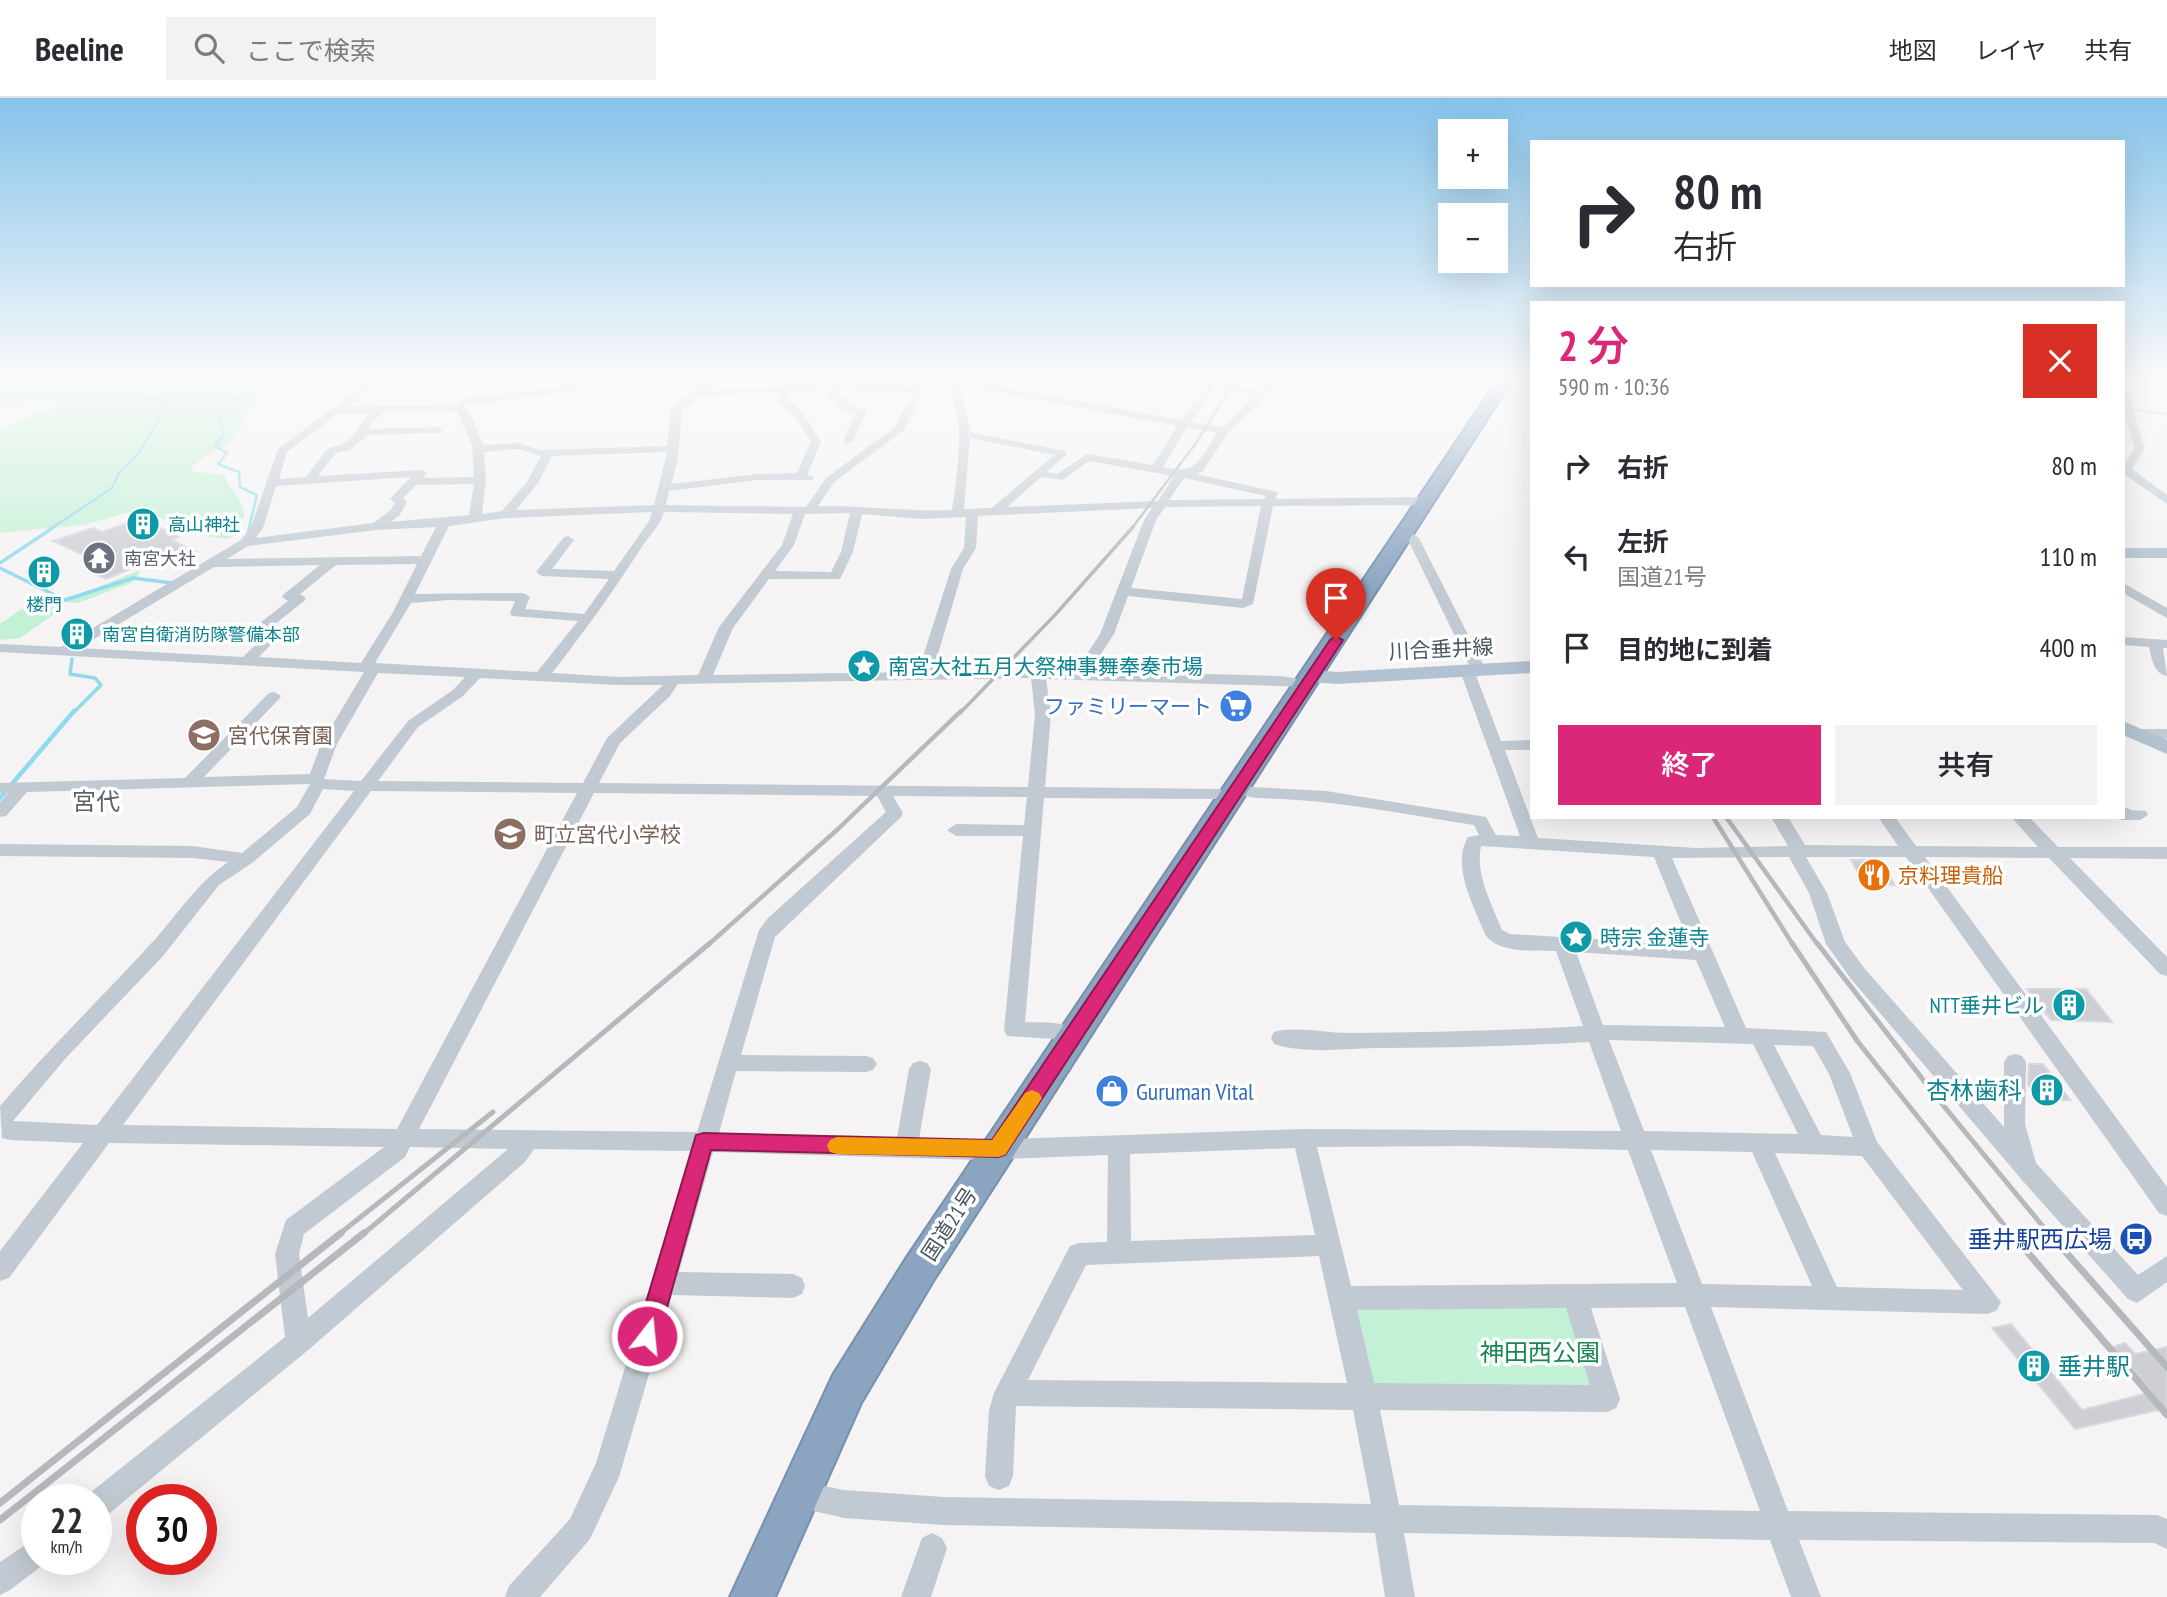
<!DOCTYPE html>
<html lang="ja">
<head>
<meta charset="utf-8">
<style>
  body { margin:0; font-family:"PT Sans Narrow","Noto Sans JP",sans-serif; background:#f2f2f3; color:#2b2b33; height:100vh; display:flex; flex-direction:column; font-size:26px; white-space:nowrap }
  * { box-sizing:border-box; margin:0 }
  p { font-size:23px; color:#7c7c81 }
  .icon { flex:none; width:38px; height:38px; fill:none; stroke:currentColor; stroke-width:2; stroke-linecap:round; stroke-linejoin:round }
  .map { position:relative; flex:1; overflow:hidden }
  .panel { position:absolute; left:1530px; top:203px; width:595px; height:518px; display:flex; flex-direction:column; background:#fff; border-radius:0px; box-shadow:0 7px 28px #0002 }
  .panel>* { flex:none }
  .top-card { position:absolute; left:1530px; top:42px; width:595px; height:147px; border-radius:0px; box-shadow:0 7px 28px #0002; background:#fff; color:#2b2b33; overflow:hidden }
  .tools { position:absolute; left:1438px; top:21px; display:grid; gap:14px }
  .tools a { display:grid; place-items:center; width:70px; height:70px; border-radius:0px; background:#fff; box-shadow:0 7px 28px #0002; font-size:35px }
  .speed { position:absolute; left:21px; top:1386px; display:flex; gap:14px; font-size:35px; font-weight:700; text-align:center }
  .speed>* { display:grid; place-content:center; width:91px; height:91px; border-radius:50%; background:#fff; box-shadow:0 7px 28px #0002; line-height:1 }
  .speed small { font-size:18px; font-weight:400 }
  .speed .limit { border:10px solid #d22; background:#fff; color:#111 }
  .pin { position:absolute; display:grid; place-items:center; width:60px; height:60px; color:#fff; margin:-72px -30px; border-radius:50% 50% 50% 0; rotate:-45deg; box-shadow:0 0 7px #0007 }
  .pin .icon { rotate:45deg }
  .me { position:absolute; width:77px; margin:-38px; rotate:16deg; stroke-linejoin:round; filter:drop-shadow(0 0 5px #0008) }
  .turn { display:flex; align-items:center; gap:24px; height:147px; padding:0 28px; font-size:32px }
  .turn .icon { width:91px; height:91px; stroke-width:2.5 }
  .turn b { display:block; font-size:49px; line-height:60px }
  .round { display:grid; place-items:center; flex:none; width:74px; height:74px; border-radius:0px; background:#f2f2f3 }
  .headline { display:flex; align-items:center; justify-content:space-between; height:119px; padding:0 28px }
  h1 { font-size:42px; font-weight:600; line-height:52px; color:#db2777 }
  .cta { display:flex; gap:14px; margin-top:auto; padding:14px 28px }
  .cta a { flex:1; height:80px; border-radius:0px; background:#db2777; color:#fff; font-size:28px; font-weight:600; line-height:80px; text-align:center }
  .cta a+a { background:#f2f2f3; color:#2b2b33 }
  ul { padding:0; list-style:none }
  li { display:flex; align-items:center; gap:21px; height:91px; padding:0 28px }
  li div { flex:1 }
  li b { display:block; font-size:26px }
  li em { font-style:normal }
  header { display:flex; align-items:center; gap:42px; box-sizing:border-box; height:98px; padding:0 35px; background:#fff; border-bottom:2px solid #e1e1e2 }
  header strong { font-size:33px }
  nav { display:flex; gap:38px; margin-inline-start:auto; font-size:24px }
  .search { width:490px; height:63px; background:#f2f2f3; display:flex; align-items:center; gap:18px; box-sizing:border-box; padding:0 24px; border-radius:0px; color:#7c7c81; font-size:26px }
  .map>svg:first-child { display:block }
</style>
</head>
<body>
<header>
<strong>Beeline</strong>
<div class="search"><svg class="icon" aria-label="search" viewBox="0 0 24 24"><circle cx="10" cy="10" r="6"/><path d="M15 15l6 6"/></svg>ここで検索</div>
<nav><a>地図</a><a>レイヤ</a><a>共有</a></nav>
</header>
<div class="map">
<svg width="2167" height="1499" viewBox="0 0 2167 1499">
  <rect width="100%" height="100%" fill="#f5f3f3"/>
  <g fill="#c3f1d5">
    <path d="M0 282H281C241 302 255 312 234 340 223 355 199 355 191 373L224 377C234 402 255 407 237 437L226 441 200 437 140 411 84 427 0 435V331L58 307 57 304 0 306Z"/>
    <polygon points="137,473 141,473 133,484 78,505 63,504"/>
    <polygon points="33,503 63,510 20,540 0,542 0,526"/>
    <polygon points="1573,1206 1607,1301 1372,1300 1352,1210"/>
  </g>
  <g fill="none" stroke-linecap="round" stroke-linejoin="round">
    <g stroke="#90daee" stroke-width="2.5">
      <polyline points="2123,310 2167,316"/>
      <polyline points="52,430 112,390 119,375 139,355 169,304 155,300 105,296"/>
      <polyline points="249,430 257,397 240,389 239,374 218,366 227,355 215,348 224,335 218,318 235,300 279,282"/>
    </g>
    <g stroke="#90daee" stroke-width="3.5">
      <polyline points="248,435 250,429"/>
      <polyline points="0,465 54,429"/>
      <polyline points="0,470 65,502 133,480 172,485"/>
      <polyline points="72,561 70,576 95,580 101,587 73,615"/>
    </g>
    <polyline stroke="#90daee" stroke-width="4.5" points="0,700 74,613"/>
  </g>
  <g fill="#cdcfd5" stroke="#d7d9de" stroke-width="2">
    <polygon points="138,421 175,436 179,439 172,442 196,454 180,461 159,459 106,481 92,474 107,468 53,443 93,430 102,434"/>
    <polygon points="48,467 61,473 40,482 27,475"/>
    <polygon points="1851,762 1879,762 1895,787 1864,785"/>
    <polygon points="2027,891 2086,891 2112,924 2051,922"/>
    <polygon points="2029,966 2043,966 2070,1002 2039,1002 2028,986"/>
    <polygon points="2011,1226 2082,1312 2152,1294 2113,1249 2125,1245 2135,1256 2167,1249 2167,1310 2075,1331 1992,1230"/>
  </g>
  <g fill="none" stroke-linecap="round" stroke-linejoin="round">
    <defs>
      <polygon id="highway" points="1498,282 1512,282 933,1183 861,1305 775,1499 730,1499 833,1277 907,1159"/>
    </defs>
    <use href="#highway" stroke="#7690ad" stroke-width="4"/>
    <g fill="#c1cad2" fill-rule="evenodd">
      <path d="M371 282H382L348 309 456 307 463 301 614 282H640L635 285 467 307 465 310 473 321 483 347 519 345 539 352 667 348 670 315 674 308 707 282H718L707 292 834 286 840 282 844 286 916 289 921 282H927L929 284 903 333 834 384 818 408C863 407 906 414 952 412 956 385 960 356 959 329 958 314 950 301 953 286L940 282H967L1181 322 1207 288 1181 282H1202L1261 292 1272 282H1282L1228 335 1202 374 1196 376 1277 394 1276 401 1427 399 1433 403 1427 407 1273 408 1253 506 1243 510 1128 498 1114 536 1097 562 1095 573 1281 578 1310 583V589L1046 581 1051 616 1045 689 1219 691 1237 696 1239 700 1231 705 1218 701 1044 700 1025 924C1043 925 1072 921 1082 940L1079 946 1072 948 1055 941 1007 938 1004 932 1023 738H956L947 732 956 726 1024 727 1027 699 893 698 903 715 901 719 775 839 741 957 866 958 873 960 877 966 873 972 866 974 736 973 719 1035 897 1040 909 971 913 965 920 963 927 965 931 971 919 1041 980 1042 1304 1031 1621 1033 1589 944C1518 948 1447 950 1375 950 1343 951 1305 956 1274 946L1271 940 1274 934C1295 928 1325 935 1348 935 1427 934 1505 933 1583 928L1556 853C1535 852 1497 856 1485 836 1474 808 1451 768 1468 739L1479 737 1474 727C1410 717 1346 704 1281 701 1266 700 1241 702 1230 690L1238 685 1252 689 1326 693 1480 718 1486 719 1496 737 1520 738 1460 573 1462 570 1470 569 1408 442 1399 435 1405 431 1419 440 1486 572 1484 575H1475L1501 643 1531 642V652H1505L1538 740 1696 750 1788 748 1771 719H1788L1805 747 1898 748 1878 719H1895L1916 748 2038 749 2011 719H2029L2058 749H2167V761L2070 760 2167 859V878L2160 876 2049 760 1925 759 2167 1089V1118L2159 1115 1906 759H1806L1827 795 1845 844 1865 871 2004 1029V964L2008 958 2015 956 2022 958 2026 964 2025 1026 2036 1065 2138 1177 2167 1158V1184L2137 1205 2128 1201 2022 1082 1851 881 1826 846 1809 795 1789 759 1672 760 1746 930 1826 934 1850 975 1877 1044 2001 1204 1997 1212 1988 1216 1711 1209 1788 1413 2157 1417 2167 1421V1451L2154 1445 1799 1442 1821 1499H1791L1770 1442 1404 1435 1415 1499H1385L1375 1435 944 1427 844 1420 788 1407 784 1397 788 1387 798 1383 844 1392 944 1399 1371 1406 1353 1312 1016 1308 1013 1378 1009 1388 999 1392 989 1388 985 1378 989 1312 994 1295 1070 1148 1079 1145 1107 1144 1108 1057 980 1062 713 1054 679 1174 793 1176 802 1180 805 1188 802 1196 793 1200 672 1197 619 1379 590 1441 540 1499H505L509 1488 570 1421 596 1365 691 1053 534 1051 525 1064 307 1253 106 1418 96 1422V1402H84L86 1398 285 1239 275 1156 286 1122 384 1049 109 1045 9 1180 0 1183V1153L83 1045 10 1042 2 1040 0 1008C47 953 98 903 147 850 175 821 194 787 228 764L193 760 0 758V746L193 748 242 755 297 709 310 686 27 694 6 718 0 719V704L8 695H0V685L185 680 269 595 274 594 281 598 279 601 204 679 310 676 321 646 364 574 0 554V546L61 549 241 442 251 429 278 351ZM962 288 1177 328 1153 367 1087 356 1057 376 1047 374 1066 357V353L970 334C969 318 960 303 962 288ZM1216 290 1256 297 1222 329 1191 324ZM831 292 827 302 837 304 835 307 838 311 856 315 843 343 848 346 853 343 867 313 846 307 848 301 837 298 841 292 913 295 895 329 826 380 806 409 666 407 669 393 758 382H813V378L807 377 821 344 804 316 788 302 791 294ZM781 294 778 303 796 320 811 344 797 375 758 376 671 386 678 362 682 312 699 298ZM457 313 472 348 474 379 422 380 427 375 421 372 318 378 336 355 350 352 368 337 438 335 443 332 438 329 369 331 370 326 384 314ZM339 315H371C350 332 362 343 328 350L306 379 279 381 287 354ZM1187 329 1217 335C1199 362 1198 377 1163 369ZM970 340 1054 357 992 410 964 411ZM518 351 541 358 527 384 502 413 482 416 486 382 484 354ZM667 354 654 407 516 412 538 385 552 358ZM1089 363 1174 378 1158 403 1007 409 1041 379 1063 382ZM411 379 390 401 395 405 390 413 373 425 256 440 263 430 276 388ZM1184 380 1266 398 1264 401 1169 402ZM474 386 469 417 390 424 399 418 407 404 403 400 416 387ZM1261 408 1242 501 1131 490 1156 422 1165 409ZM1152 410 1144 422 1100 536 1083 562 1081 573H933L963 471 976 450 978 418ZM652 414 649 423 614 473 552 471 574 442 568 438 564 439 536 474 542 478 609 481 584 516 525 511 530 499 523 495 415 496 449 428 506 420ZM664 414 793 416 782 447 719 529 698 577 618 579 552 575C584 534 613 494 641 450 649 438 660 428 664 414ZM850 415 841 454 831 474 775 473 794 447 805 416ZM862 416 922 421 966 419 964 450 951 471 918 574 713 577 733 530 769 481H840L853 454ZM436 429 421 458 227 461 248 448 376 432ZM417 466 392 516 361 565 259 559 277 540 264 535 304 503 306 500 300 496 336 467ZM320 467 284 496 282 499 288 503 246 536V542L258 544 243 559 79 550 214 469ZM450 502 515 503 510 515 512 518 578 523 537 574 375 565 411 505ZM378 575 465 579 453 592 408 623 361 683 324 681 337 646ZM480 580 618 587H663L607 640 583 685 378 683 418 629 463 598ZM1031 580 1035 616 1028 689 599 685 620 645 670 598 678 586ZM323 691 354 693 97 1027 13 1023 65 961 163 858 219 787 252 765 310 716ZM371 693 577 695 397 1031 123 1027ZM594 695 877 698 886 714 768 820 759 832 697 1034 419 1031ZM1481 748 1654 759 1690 847 1510 836 1502 832C1492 807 1475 776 1481 748ZM1576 854 1696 862 1725 929 1603 927ZM1609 942 1753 946 1798 1036 1644 1033ZM1774 947 1813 948 1829 976 1853 1039 1821 1037ZM1467 1048 1628 1052 1677 1185 1351 1188 1317 1049ZM410 1049 508 1051 308 1220 299 1156 304 1136 405 1059ZM1295 1050 1315 1137 1131 1143 1130 1056ZM1651 1052 1752 1054 1812 1188 1702 1186ZM1775 1055 1862 1058 1963 1192 1837 1189ZM1319 1158 1347 1285 1028 1282 1086 1167ZM1685 1209 1760 1413 1399 1407 1380 1312 1607 1314 1616 1310 1620 1301 1591 1210ZM1566 1210 1590 1287 1374 1285 1357 1212Z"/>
      <polygon points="2123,292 2128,295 2145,350 2132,371 2167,397 2167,406 2127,378 2123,379 2123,368 2135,350 2123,311"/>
      <polygon points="2123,485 2167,510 2167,520 2123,495"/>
      <path d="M2123 539 2167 542V550H2163L2167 578C2153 575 2152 561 2149 549L2123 547Z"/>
      <polygon points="2135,631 2167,631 2167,641 2129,639 2127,636"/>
      <polygon points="2123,708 2131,712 2146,713 2148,717 2140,722 2121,722 2119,719 2123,719"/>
      <polygon points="932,1435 942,1440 947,1450 931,1499 901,1499 922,1440"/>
      <polygon points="37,1439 37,1461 49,1461 47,1464 10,1492 0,1497 0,1464"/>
    </g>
    <g fill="#b3c2d1" fill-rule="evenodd">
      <rect x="2123" y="450" width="44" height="10"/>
      <polygon points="1531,563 1531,575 1337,586 1311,584 1301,578 1311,572 1337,574"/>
      <polygon points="2123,623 2167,642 2167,656 2123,637"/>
    </g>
    <use href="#highway" fill="#8ba5c1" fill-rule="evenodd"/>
    <polyline stroke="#b5b8bd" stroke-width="2.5" points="1132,430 1196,345 1235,282"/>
    <polyline stroke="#b5b8bd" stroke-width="3.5" points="960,615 1055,517 1133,429"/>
    <g stroke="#b5b8bd" stroke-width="4.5">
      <polyline points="1713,719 1793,847"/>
      <polyline points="1726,719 1818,847"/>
      <polyline points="708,847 838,731 961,613"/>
    </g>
    <g stroke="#b5b8bd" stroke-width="5">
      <polyline points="1792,845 1858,944 2012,1137"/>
      <polyline points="1817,845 1938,1001 2050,1137"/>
      <polyline points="338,1137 493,1014"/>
      <polyline points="362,1137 710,845"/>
    </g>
    <g stroke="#b5b8bd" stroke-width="7">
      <polyline points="2011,1135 2167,1317"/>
      <polyline points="2049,1135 2167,1269"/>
      <polyline points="0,1405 341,1135"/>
      <polyline points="0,1422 364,1135"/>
    </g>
  </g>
  <linearGradient id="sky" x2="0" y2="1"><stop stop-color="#85c3ea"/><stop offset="0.57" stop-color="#fafafa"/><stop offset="1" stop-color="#fafafa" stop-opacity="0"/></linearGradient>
  <rect width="2167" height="492" fill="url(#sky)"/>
  <polygon fill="#db2777" stroke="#8e194d" stroke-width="2" points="1336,538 1343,542 1005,1057 998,1059 711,1052 659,1238 656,1246 647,1249 639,1246 636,1238 696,1037 704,1035 992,1042 1330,542"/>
  <polygon fill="#f59e0b" points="1032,992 1039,995 1042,1000 1005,1057 998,1059 837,1056 830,1054 827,1048 830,1042 837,1039 992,1042 1025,995"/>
  <defs>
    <symbol id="building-disc" viewBox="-11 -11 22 22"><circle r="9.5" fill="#0f9aa8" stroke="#fff"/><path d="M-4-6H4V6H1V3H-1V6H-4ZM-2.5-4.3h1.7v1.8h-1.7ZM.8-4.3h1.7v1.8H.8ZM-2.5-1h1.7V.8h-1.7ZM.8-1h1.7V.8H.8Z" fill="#fff"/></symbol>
    <symbol id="temple-disc" viewBox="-11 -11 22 22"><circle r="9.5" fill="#6b7280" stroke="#fff"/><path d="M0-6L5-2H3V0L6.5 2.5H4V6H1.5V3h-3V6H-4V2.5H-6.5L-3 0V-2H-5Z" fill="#fff"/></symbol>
    <symbol id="sight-disc" viewBox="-11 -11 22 22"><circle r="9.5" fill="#0f9aa8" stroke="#fff"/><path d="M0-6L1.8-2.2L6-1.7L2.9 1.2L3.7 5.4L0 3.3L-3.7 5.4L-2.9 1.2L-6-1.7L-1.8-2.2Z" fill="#fff"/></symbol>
    <symbol id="supermarket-disc" viewBox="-11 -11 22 22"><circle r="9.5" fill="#3f7fe0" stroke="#fff"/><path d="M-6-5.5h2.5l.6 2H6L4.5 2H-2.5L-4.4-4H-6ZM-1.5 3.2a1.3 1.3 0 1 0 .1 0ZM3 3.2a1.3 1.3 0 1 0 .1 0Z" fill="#fff"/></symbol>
    <symbol id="school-disc" viewBox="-11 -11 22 22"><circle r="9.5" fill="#8d6e63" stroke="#fff"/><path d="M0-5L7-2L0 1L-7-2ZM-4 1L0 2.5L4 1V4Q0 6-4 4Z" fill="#fff"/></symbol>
    <symbol id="restaurant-disc" viewBox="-11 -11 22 22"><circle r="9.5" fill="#e8710a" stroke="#fff"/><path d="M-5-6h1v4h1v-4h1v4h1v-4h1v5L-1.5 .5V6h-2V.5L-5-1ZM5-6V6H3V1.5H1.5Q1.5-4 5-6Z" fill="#fff"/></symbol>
    <symbol id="shop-disc" viewBox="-11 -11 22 22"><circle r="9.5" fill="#3f7fe0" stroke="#fff"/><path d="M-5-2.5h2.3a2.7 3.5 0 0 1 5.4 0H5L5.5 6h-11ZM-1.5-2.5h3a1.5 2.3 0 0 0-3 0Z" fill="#fff"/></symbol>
    <symbol id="bus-disc" viewBox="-11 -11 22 22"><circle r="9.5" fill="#1a4fb4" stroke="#fff"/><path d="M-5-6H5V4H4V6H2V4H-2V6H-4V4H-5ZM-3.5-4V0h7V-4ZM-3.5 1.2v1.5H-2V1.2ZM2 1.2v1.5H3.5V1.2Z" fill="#fff"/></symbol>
  </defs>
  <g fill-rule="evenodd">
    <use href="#building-disc" x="124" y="407" width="38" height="38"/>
    <use href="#temple-disc" x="80" y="441" width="38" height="38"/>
    <use href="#building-disc" x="25" y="455" width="38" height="38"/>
    <use href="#building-disc" x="58" y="517" width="38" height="38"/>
    <use href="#sight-disc" x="845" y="549" width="38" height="38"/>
    <use href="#supermarket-disc" x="1217" y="589" width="38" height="38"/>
    <use href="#school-disc" x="185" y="618" width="38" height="38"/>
    <use href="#school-disc" x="491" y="717" width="38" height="38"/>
    <use href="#restaurant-disc" x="1855" y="758" width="38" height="38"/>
    <use href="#sight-disc" x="1557" y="820" width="38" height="38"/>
    <use href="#building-disc" x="2050" y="888" width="38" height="38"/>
    <use href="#building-disc" x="2028" y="973" width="38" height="38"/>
    <use href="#shop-disc" x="1093" y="974" width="38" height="38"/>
    <use href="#bus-disc" x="2117" y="1122" width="38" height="38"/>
    <use href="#building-disc" x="2015" y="1249" width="38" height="38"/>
  </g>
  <g text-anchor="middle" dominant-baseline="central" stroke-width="7" stroke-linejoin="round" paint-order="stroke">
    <g font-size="18" fill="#0d838f" stroke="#fff" text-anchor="start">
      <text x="168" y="426">高山神社</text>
      <text x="44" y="506" text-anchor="middle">楼門</text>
      <text x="102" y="536">南宮自衛消防隊警備本部</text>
    </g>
    <g font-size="18" fill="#5b616d" stroke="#fff" text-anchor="start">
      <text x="124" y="460">南宮大社</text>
    </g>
    <g font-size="21" fill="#4a5661" stroke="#fff">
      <text transform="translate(1441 551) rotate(-3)">川合垂井線</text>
      <text transform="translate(949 1126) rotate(-57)">国道21号</text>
    </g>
    <g font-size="21" fill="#0d838f" stroke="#fff" text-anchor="start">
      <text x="888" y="568">南宮大社五月大祭神事舞奉奏市場</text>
      <text x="1600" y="839">時宗 金蓮寺</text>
      <text x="2044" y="907" text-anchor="end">NTT垂井ビル</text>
    </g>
    <g font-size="21" fill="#366cbe" stroke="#fff" text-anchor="end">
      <text x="1212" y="608">ファミリーマート</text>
    </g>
    <g font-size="21" fill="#785e54" stroke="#fff" text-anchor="start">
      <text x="228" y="637">宮代保育園</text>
      <text x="534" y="736">町立宮代小学校</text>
    </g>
    <g font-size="21" fill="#c56008" stroke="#fff" text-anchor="start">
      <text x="1898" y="777">京料理貴船</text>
    </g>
    <g font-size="24" fill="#5f6368" stroke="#fff">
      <text x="96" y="703">宮代</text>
    </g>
    <g font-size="24" fill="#0d838f" stroke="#fff" text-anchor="end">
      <text x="2022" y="992">杏林歯科</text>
      <text x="2058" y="1268" text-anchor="start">垂井駅</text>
    </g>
    <g font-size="24" fill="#366cbe" stroke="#fff" text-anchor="start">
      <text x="1136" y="993">Guruman Vital</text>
    </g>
    <g font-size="24" fill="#164399" stroke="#fff" text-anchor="end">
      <text x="2112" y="1141">垂井駅西広場</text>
    </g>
    <g font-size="24" fill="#17864f" stroke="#fff">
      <text x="1540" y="1254">神田西公園</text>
    </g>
  </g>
</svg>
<div class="tools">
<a>+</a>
<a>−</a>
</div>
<div class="speed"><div>22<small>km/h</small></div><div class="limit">30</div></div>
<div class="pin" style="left:1336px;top:542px;background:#d93025"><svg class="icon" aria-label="arrive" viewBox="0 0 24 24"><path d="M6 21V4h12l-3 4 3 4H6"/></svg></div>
<svg class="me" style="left:647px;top:1238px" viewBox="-20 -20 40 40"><circle r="17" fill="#db2777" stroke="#fff" stroke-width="3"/><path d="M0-11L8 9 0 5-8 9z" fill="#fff"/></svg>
<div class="top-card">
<div class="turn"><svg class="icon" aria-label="right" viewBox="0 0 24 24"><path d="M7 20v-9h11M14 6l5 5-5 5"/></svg><div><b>80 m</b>右折</div></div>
</div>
<section class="panel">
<div class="headline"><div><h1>2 分</h1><p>590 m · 10:36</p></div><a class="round" style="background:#d93025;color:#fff"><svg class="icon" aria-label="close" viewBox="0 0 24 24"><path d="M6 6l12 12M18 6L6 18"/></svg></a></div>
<ul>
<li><svg class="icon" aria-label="right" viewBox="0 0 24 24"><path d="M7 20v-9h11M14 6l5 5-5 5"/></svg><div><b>右折</b></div><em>80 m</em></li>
<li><svg class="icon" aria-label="left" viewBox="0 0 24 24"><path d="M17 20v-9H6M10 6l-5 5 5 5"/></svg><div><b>左折</b><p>国道21号</p></div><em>110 m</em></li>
<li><svg class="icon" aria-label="arrive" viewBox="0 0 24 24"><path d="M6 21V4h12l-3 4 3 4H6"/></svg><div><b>目的地に到着</b></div><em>400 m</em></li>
</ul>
<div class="cta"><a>終了</a><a>共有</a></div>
</section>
</div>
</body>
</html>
